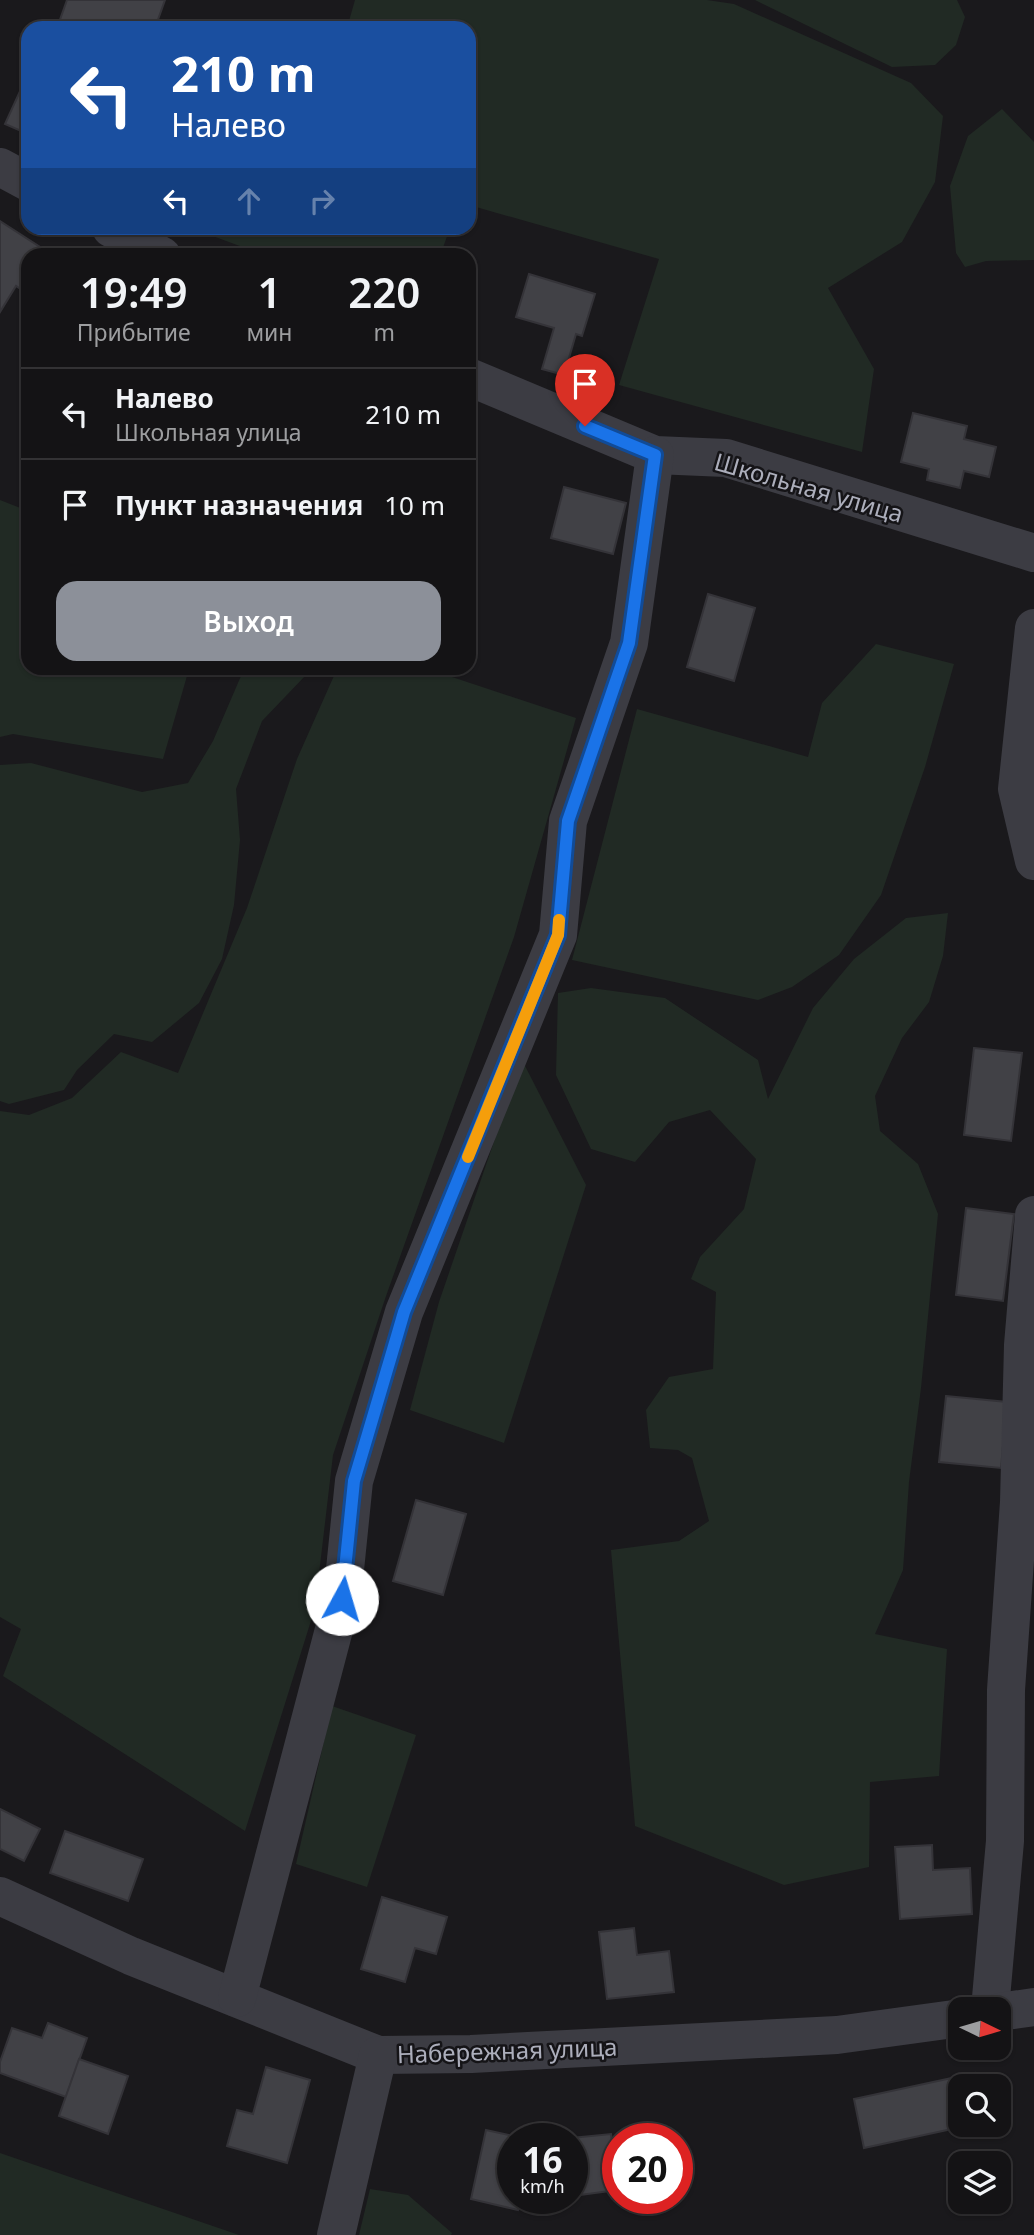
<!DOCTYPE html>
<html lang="ru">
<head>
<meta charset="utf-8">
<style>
  body { margin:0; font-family:"Noto Sans",sans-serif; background:#212022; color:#f1f3f6; height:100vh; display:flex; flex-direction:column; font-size:26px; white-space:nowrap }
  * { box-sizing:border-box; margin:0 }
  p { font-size:23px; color:#9d9ea0 }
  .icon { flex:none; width:38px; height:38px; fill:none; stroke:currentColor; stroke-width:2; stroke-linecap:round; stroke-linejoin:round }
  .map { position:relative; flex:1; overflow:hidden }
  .sheet { position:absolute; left:21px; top:248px; width:455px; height:427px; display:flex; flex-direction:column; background:#141315; border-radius:21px; box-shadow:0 2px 5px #0004,0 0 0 2px #333234 }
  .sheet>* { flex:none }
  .top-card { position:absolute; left:21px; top:21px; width:455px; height:214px; border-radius:21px; box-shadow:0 2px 5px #0004,0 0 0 2px #333234; background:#1a4fa0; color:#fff; overflow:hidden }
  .needle { width:46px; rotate:95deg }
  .fabs { position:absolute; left:948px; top:1997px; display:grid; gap:14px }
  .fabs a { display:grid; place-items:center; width:63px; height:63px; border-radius:14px; background:#141315; box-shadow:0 2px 5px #0004,0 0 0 2px #333234; font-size:35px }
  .speed { position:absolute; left:497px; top:2123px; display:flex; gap:14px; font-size:35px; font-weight:700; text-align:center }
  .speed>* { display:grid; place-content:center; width:91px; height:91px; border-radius:50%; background:#141315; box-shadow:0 2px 5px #0004,0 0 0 2px #333234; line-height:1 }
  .speed small { font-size:18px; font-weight:400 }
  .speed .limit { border:10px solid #d22; background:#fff; color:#111 }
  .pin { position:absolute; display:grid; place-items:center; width:60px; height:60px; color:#fff; margin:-72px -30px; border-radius:50% 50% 50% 0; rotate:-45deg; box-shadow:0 0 7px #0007 }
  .pin .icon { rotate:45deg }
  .me { position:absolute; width:77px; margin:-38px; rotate:6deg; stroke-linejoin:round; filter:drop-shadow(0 0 5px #0008) }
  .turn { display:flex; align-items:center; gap:24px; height:147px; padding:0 35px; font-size:32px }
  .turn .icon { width:91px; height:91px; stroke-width:2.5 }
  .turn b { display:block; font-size:49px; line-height:60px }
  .lanes { display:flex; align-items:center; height:66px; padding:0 35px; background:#0003; justify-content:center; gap:35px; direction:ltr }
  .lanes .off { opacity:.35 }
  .eta { display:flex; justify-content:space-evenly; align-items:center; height:119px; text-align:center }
  .eta b { font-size:42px; font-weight:600; line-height:49px }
  .action { display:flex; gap:14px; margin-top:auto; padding:14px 35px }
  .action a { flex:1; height:80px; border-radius:21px; background:#8c9099; color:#fff; font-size:28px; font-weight:600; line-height:80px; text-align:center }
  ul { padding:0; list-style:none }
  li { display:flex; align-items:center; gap:21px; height:91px; padding:0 35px; border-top:2px solid #333234 }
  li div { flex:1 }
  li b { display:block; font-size:26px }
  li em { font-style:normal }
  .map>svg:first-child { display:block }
</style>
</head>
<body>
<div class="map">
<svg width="1034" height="2235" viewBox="0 0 1034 2235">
  <rect width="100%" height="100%" fill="#1a191c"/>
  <g fill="#212a24">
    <polygon points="355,0 707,0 734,4 911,83 943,116 935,182 902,242 828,288 874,369 862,452 619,385 659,259 469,205 469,28 347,28"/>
    <polygon points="755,0 957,0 965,17 956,45 935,65 892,67"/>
    <polygon points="1002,109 1034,142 1034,260 986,261 965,267 956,253 950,186 968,136"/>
    <polygon points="191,228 450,228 440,256 264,255"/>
    <polygon points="0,500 28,511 28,668 189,669 163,759 13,734 0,737"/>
    <polygon points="876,644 954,664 925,767 881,895 839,955 792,987 758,1000 572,960 637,709 808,757 822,703"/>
    <polygon points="244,669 309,669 306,675 262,721 236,789 240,840 234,905 222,959 199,1003 152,1042 114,1034 77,1070 64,1090 9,1104 0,1101 0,765 31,763 142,792 188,783 213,741"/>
    <polygon points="337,669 428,669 576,718 514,937 385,1299 333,1455 315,1608 245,1831 3,1676 21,1629 0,1617 0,1111 29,1115 72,1098 121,1052 178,1073 247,908 297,759"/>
    <polygon points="948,913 943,956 929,1002 902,1038 875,1096 880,1131 918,1164 938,1214 921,1388 909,1482 903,1570 875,1634 947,1649 939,1776 870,1782 869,1867 784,1885 635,1826 611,1550 679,1541 709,1521 692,1458 678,1450 650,1448 646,1410 669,1377 713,1369 716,1292 691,1279 700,1257 744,1209 756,1159 710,1110 669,1122 635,1162 591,1149 556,1075 558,993 591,988 665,998 758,1060 768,1099 813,1008 854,959 906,918"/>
    <polygon points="522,1060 586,1185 504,1443 410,1410 439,1302"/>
    <polygon points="332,1706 416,1735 367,1887 296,1864"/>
    <polygon points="0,2153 239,2235 0,2235"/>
    <polygon points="370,2189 408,2195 452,2233 451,2235 359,2235"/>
  </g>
  <g fill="#414146" stroke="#343338" stroke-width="2">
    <polygon points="67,0 165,0 155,28 57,28"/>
    <polygon points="21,89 28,92 28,134 5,124"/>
    <polygon points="0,221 54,256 28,256 28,294 16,286 0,312"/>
    <polygon points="529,274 595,294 582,336 576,334 564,375 542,369 554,328 516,317"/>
    <polygon points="913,413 967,426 964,439 996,447 989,477 964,471 960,488 927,480 929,469 901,462"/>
    <polygon points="564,487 626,503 613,554 551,538"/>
    <polygon points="708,594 755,608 734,681 687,667"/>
    <polygon points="974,1048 1022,1053 1011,1141 964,1135"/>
    <polygon points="966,1208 1014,1214 1003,1301 956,1295"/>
    <polygon points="946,1396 1007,1402 1001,1468 939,1462"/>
    <polygon points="416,1500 466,1514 443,1595 393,1581"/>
    <polygon points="0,1809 40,1829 24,1861 0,1849"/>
    <polygon points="65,1831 143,1859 128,1901 50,1873"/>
    <polygon points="932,1845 933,1870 970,1868 972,1914 900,1919 895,1847"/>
    <polygon points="382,1897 447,1917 436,1954 415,1948 405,1982 361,1969"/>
    <polygon points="634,1928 637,1955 669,1951 674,1992 607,1999 599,1932"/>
    <polygon points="48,2023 87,2038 66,2097 0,2073 0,2062 12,2028 42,2038"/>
    <polygon points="79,2059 128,2076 108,2134 59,2116"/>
    <polygon points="266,2067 310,2080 287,2163 227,2146 237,2110 253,2114"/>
    <polygon points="975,2073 978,2086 961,2086 961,2124 975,2124 864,2148 854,2099"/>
    <polygon points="486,2130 523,2138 513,2138 513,2198 521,2198 518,2210 471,2199"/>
    <polygon points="611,2134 618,2190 572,2196 572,2138 571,2138"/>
  </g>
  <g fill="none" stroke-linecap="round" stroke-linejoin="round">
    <g stroke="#3c3c43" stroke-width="38">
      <polyline points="0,167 28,182"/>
      <polyline points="111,228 162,256"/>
      <polyline points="469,377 655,455 726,458 1034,553"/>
      <polyline points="1034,628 1017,789 1034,861"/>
      <polyline points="0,1896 131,1956 378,2055 471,2054 837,2035 961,2018"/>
      <polyline points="237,1998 342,1599 354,1481 404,1312 558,935 568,821 629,643 655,455"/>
      <polyline points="990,2009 1005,1841 1006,1690 1019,1502 1023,1345 1034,1215"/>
      <polyline points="999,2012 1034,2007"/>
      <polyline points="336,2235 378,2055"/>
    </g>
  </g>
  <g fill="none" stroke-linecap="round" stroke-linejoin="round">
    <defs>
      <polyline id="route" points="342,1599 354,1481 397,1336 404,1312 558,935 568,821 629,643 655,455 585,426"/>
    </defs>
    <use href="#route" stroke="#114b97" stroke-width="18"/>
    <use href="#route" stroke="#1a73e8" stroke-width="12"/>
    <polyline stroke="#f59e0b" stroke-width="12" points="468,1157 558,935 559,920"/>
  </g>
  <g text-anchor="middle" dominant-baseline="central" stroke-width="5" stroke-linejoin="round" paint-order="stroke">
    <g font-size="24" fill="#acaebb" stroke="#151417">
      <text transform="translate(809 487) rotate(16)">Школьная улица</text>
      <text transform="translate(507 2050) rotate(-2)">Набережная улица</text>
    </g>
  </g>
</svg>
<div class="fabs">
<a><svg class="needle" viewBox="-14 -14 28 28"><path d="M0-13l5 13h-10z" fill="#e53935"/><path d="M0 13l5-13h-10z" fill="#9d9ea0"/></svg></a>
<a><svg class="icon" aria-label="search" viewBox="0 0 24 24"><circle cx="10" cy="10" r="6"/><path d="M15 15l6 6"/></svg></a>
<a><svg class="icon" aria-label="layers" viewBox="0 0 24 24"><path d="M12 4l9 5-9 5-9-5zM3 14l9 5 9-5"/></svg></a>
</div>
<div class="speed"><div>16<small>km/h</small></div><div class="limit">20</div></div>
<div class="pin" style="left:585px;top:426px;background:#d93025"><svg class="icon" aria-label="arrive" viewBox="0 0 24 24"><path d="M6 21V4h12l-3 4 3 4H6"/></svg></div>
<svg class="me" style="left:342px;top:1599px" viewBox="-20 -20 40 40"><circle r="19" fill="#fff"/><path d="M0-13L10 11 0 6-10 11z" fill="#1a73e8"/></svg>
<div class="top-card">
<div class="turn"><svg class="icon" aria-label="left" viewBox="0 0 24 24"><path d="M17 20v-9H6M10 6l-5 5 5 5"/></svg><div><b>210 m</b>Налево</div></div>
<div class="lanes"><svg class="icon" aria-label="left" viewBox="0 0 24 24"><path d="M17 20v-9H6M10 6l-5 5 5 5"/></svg><svg class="icon off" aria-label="ahead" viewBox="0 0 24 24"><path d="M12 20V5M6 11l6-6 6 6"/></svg><svg class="icon off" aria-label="right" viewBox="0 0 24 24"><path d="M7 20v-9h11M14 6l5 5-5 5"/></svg></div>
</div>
<section class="sheet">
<div class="eta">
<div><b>19:49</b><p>Прибытие</p></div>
<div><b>1</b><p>мин</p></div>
<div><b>220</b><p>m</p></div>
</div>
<ul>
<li><svg class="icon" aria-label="left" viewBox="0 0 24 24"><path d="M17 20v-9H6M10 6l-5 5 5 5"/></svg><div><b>Налево</b><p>Школьная улица</p></div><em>210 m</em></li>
<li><svg class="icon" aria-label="arrive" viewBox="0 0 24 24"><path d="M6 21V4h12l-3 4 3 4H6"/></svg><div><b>Пункт назначения</b></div><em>10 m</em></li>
</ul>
<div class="action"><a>Выход</a></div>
</section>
</div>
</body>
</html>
